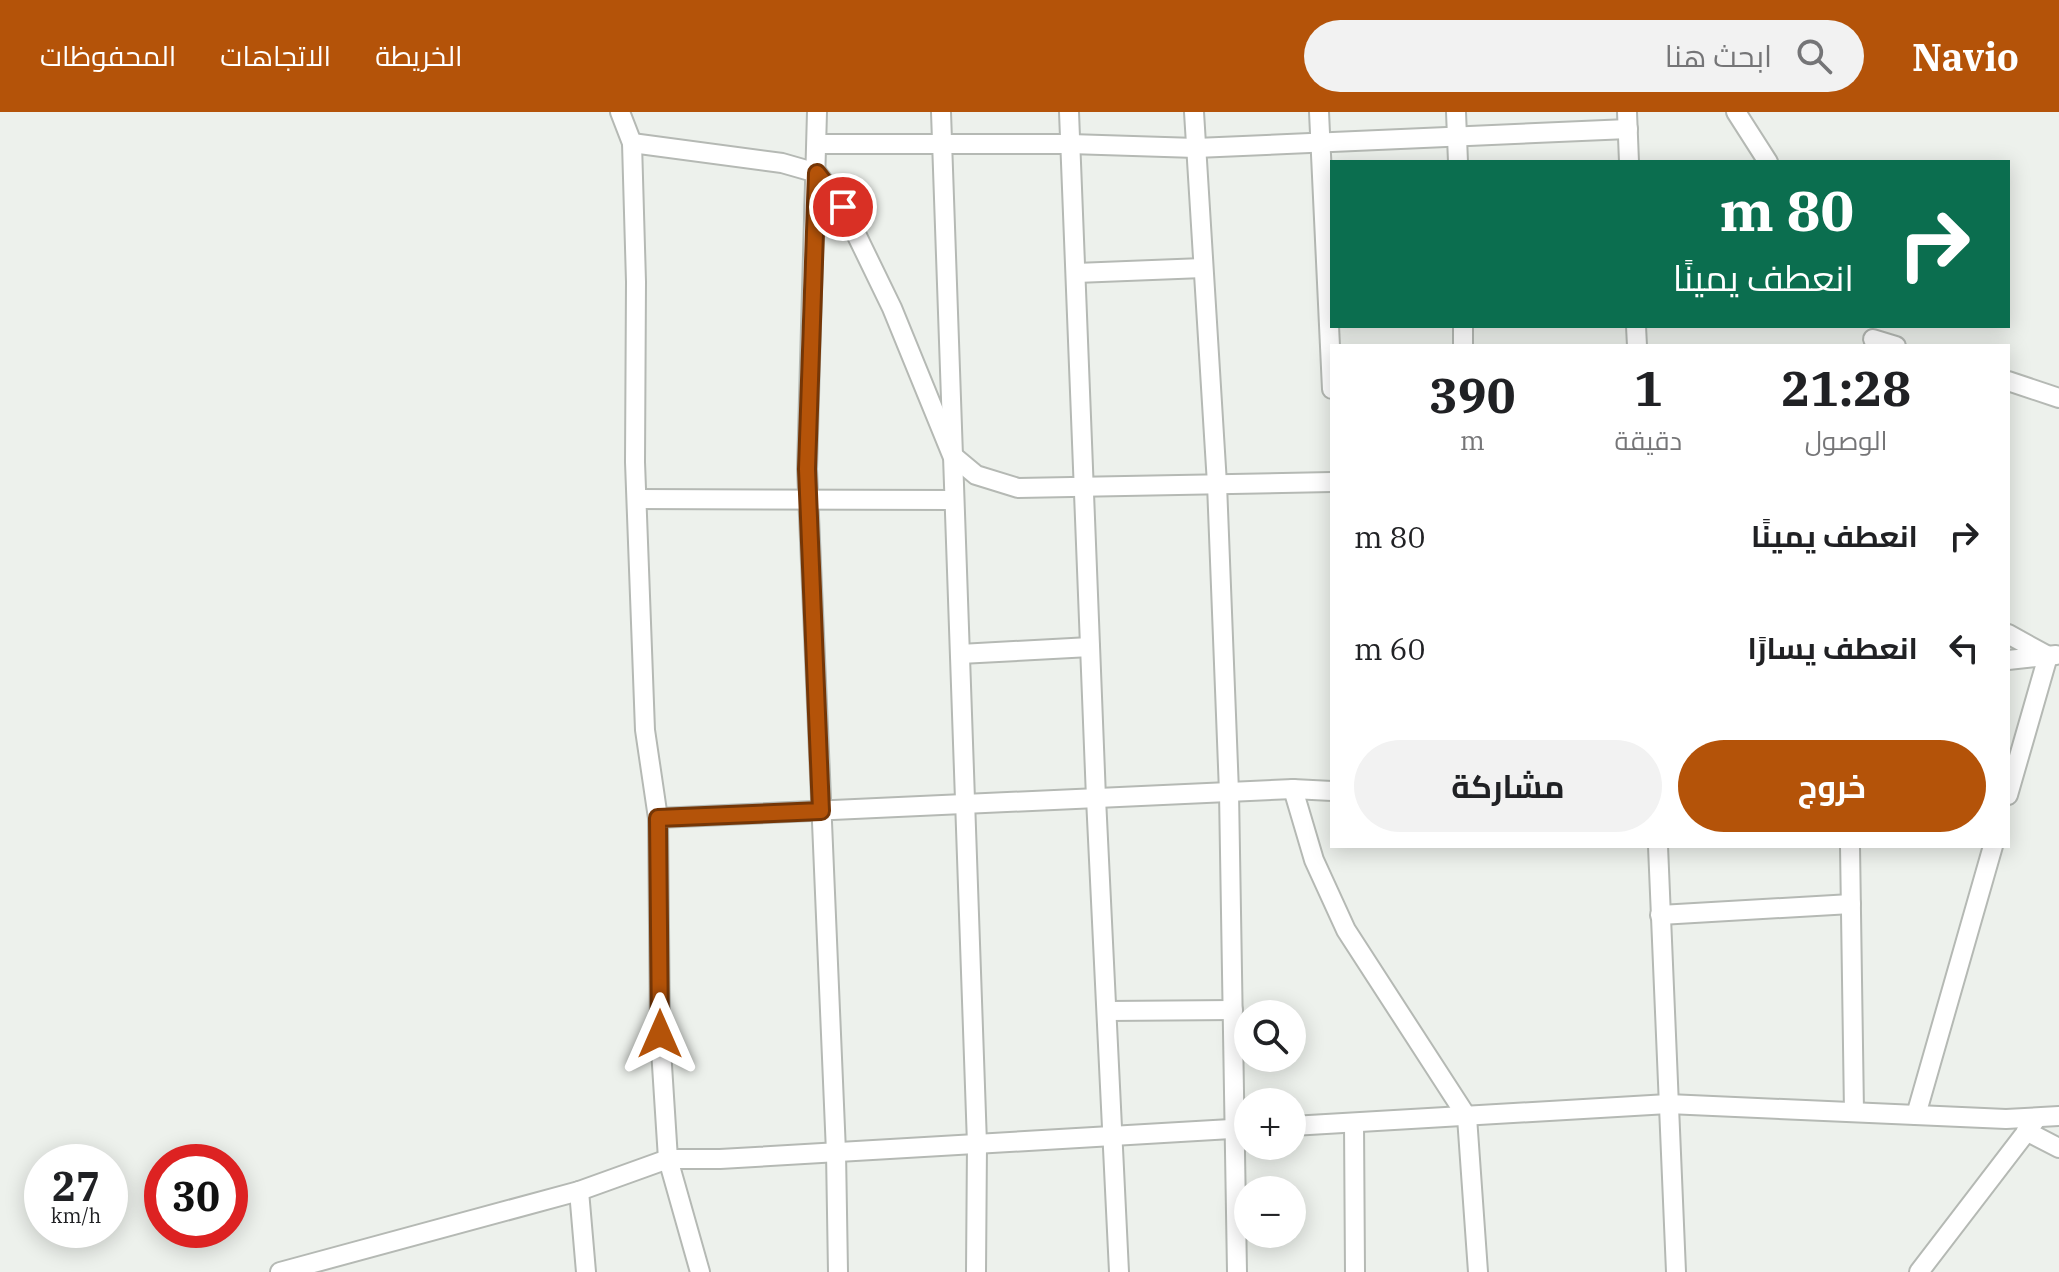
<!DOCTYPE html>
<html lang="ar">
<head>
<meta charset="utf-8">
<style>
  body { margin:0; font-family:"IBM Plex Serif",Cairo,serif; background:#f2f2f2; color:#202124; direction:rtl; height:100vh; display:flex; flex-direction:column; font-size:30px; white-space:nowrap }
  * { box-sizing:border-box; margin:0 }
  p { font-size:26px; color:#757577 }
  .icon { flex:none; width:44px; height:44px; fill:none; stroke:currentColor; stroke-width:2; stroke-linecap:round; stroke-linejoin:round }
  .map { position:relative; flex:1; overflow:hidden; direction:ltr }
  .side { position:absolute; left:1330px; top:232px; width:680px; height:504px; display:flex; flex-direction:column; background:#fff; border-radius:0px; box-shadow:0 4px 20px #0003; direction:rtl }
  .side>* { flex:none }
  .guide { position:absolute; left:1330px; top:48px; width:680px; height:168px; border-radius:0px; box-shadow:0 4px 20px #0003; direction:rtl; background:#0b6e4f; color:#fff; overflow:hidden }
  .fabs { position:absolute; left:1234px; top:888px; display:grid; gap:16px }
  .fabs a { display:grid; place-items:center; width:72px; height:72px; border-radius:50%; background:#fff; box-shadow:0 4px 20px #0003; font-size:40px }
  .speed { position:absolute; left:24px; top:1032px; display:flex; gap:16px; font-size:40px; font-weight:700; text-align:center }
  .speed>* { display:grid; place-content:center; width:104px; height:104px; border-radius:50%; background:#fff; box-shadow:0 4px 20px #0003; line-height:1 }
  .speed small { font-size:20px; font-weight:400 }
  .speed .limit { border:12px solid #d22; background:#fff; color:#111 }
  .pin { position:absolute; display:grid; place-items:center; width:68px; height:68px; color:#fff; margin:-34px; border:4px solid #fff; border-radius:50%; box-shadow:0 2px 8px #0007 }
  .me { position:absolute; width:88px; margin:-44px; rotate:0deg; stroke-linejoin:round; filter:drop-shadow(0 0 6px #0008) }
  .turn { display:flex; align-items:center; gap:28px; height:168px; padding:0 24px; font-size:36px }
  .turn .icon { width:104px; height:104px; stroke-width:2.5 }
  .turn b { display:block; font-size:56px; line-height:68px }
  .eta { display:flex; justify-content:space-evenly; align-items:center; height:136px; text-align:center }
  .eta b { font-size:48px; font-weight:700; line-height:56px }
  .cta { display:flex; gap:16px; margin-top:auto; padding:16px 24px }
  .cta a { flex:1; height:92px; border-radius:48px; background:#b45309; color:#fff; font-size:32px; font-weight:700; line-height:92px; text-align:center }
  .cta a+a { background:#f2f2f2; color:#202124 }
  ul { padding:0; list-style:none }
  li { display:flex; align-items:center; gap:24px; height:112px; padding:0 24px }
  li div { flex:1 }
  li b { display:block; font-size:30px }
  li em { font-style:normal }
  header { display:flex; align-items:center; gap:48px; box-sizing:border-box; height:112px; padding:0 40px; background:#b45309; color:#fff }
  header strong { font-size:38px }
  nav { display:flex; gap:44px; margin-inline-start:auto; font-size:28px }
  .search { width:560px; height:72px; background:#f2f2f2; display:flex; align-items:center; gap:20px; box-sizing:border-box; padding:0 28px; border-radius:44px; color:#757577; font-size:30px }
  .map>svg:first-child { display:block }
</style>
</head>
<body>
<header>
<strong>Navio</strong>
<div class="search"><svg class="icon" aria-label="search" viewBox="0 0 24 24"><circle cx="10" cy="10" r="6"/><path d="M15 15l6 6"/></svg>ابحث هنا</div>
<nav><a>الخريطة</a><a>الاتجاهات</a><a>المحفوظات</a></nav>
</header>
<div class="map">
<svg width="2059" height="1160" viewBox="0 0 2059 1160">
  <rect width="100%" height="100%" fill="#edf1ec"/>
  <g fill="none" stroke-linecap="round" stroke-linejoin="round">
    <defs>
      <g id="minor">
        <polyline points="620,0 632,31 636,170 635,350 645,618 658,706 660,922 668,1047 700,1160"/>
        <polyline points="817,0 807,357 836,1040 838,1160"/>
        <polyline points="941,0 977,1032 976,1160"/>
        <polyline points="1069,0 1096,686 1119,1160"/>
        <polyline points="1194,0 1217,372 1229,680 1237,1160"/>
        <polyline points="1319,0 1332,277"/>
        <polyline points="1456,0 1458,50"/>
        <polyline points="1627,0 1629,50"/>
        <polyline points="1736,0 1768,50"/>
        <polyline points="632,31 782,51 817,61 843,95 892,196 952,343 976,363 1018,376 1332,370"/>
        <polyline points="817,32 1070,32 1196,36 1628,17"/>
        <polyline points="1076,161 1203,156"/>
        <polyline points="1463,214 1463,234"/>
        <polyline points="1636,214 1637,234"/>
        <polyline points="1873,227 1896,234"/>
        <polyline points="2008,269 2059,286"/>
        <polyline points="637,387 954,388"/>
        <polyline points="2008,522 2048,544"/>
        <polyline points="960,542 1090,535"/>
        <polyline points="2008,548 2056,543"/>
        <polyline points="1293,677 1314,748 1346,818 1467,1005 1478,1160"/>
        <polyline points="2008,683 2048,544"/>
        <polyline points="658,706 1293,677 1332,679"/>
        <polyline points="1658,734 1676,1160"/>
        <polyline points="1850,734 1854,1000"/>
        <polyline points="1660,803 1851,792"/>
        <polyline points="1108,899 1233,898"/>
        <polyline points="1916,1003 1993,734"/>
        <polyline points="1354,1011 1355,1160"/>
        <polyline points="1292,1014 1668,992 2006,1007 2059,1004"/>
        <polyline points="2026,1019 2059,1036"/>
        <polyline points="579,1079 586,1160"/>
        <polyline points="280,1160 579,1079 668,1047 720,1047 1248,1016"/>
        <polyline points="1919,1160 2037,1006"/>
      </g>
    </defs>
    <use href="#minor" stroke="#b5b9b4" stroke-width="22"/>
    <use href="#minor" stroke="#fff" stroke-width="18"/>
  </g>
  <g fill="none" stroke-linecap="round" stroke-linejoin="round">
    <defs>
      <polyline id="route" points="660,922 658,706 821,699 807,357 817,61 843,95"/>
    </defs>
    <use href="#route" stroke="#753606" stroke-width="20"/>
    <use href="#route" stroke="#b45309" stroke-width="14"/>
  </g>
</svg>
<div class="fabs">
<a><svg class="icon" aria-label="search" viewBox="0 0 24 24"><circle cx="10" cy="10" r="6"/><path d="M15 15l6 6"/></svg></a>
<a>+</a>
<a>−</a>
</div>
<div class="speed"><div>27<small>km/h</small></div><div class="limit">30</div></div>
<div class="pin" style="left:843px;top:95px;background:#d93025"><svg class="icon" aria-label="arrive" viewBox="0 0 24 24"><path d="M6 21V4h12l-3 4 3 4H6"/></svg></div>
<svg class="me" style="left:660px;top:922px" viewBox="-20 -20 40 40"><path d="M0-17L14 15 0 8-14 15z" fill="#b45309" stroke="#fff" stroke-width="4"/></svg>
<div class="guide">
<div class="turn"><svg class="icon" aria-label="right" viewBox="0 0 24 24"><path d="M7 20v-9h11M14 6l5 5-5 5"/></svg><div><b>80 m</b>انعطف يمينًا</div></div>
</div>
<section class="side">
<div class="eta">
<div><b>21:28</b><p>الوصول</p></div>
<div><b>1</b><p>دقيقة</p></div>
<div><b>390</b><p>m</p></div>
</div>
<ul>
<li><svg class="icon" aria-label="right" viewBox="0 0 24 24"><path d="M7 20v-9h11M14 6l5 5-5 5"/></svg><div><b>انعطف يمينًا</b></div><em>80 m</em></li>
<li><svg class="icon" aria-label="left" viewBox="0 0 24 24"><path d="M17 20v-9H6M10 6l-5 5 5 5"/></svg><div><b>انعطف يسارًا</b></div><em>60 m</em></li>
</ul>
<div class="cta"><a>خروج</a><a>مشاركة</a></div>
</section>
</div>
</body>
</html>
